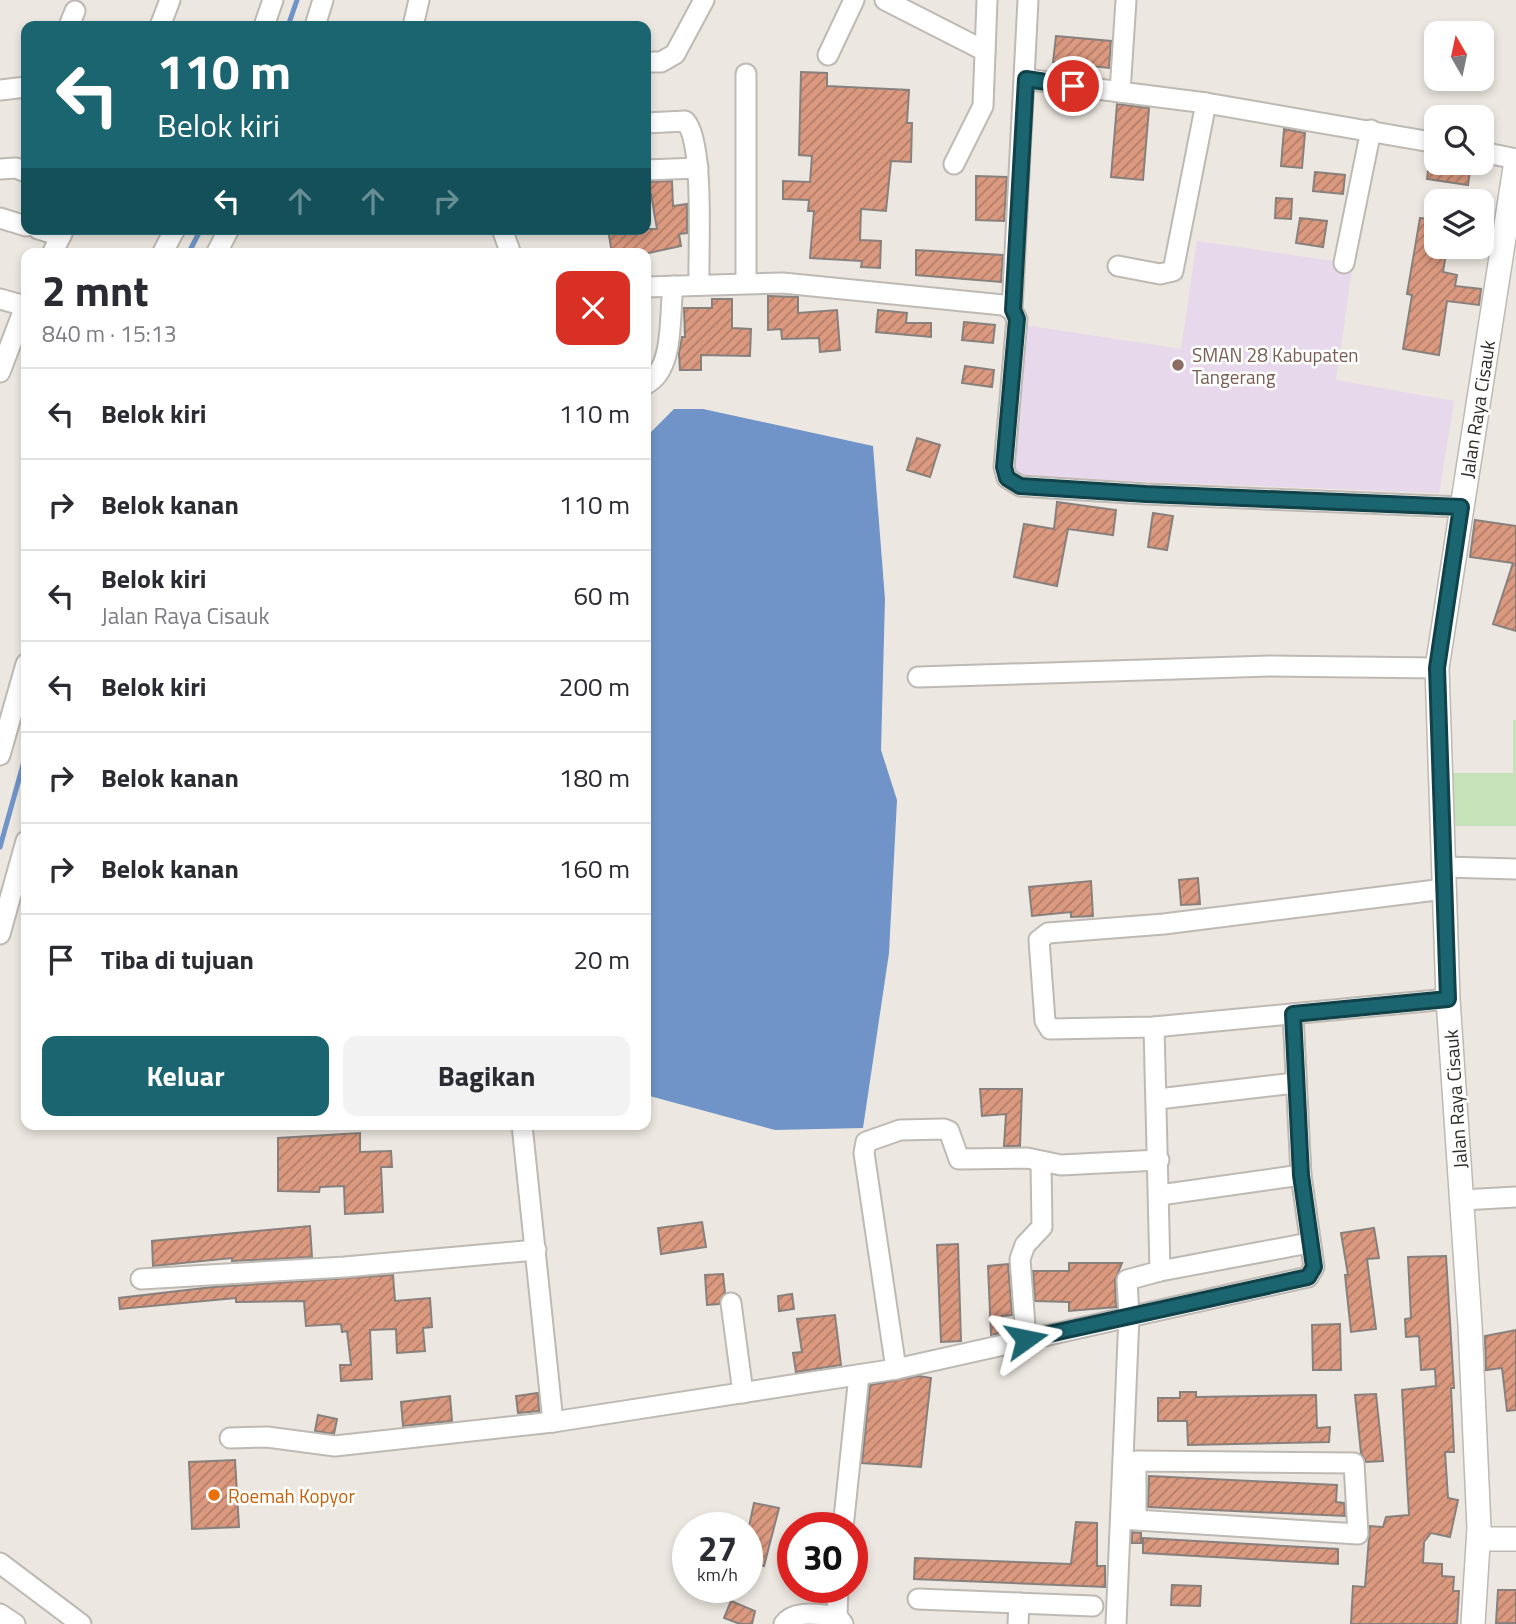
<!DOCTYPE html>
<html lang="id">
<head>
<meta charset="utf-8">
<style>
  body { margin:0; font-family:"Titillium Web",sans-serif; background:#f2f2f3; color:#2b2b33; height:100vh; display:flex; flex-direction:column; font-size:26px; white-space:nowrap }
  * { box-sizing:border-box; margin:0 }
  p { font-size:23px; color:#7c7c81 }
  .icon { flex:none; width:38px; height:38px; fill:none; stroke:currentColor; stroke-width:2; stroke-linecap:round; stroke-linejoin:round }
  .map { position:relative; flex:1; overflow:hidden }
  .details { position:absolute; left:21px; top:248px; width:630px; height:882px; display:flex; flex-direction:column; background:#fff; border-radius:14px; box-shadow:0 4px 10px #0003 }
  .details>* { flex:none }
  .banner { position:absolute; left:21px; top:21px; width:630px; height:214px; border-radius:14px; box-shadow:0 4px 10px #0003; background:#1a6570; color:#fff; overflow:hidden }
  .needle { width:46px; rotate:351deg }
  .buttons { position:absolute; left:1424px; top:21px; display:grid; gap:14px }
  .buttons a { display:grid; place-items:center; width:70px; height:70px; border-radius:14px; background:#fff; box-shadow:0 4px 10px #0003; font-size:35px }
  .speed { position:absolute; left:672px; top:1512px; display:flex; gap:14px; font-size:35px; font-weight:700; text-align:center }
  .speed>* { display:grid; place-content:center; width:91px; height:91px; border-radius:50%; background:#fff; box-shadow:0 4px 10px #0003; line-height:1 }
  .speed small { font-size:18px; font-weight:400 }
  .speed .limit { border:10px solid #d22; background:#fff; color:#111 }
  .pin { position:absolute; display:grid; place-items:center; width:60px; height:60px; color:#fff; margin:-30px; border:4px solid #fff; border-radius:50%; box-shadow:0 2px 7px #0007 }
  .me { position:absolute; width:77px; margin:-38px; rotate:78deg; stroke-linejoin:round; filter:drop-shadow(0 0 5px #0008) }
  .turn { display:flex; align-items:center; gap:24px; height:147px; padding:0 21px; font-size:32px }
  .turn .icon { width:91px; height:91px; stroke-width:2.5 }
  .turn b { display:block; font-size:49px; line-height:60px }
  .lanes { display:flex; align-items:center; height:66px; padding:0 21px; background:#0003; justify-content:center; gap:35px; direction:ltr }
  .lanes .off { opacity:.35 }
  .round { display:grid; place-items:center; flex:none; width:74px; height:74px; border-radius:14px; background:#f2f2f3 }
  .head { display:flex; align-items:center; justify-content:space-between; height:119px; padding:0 21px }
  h1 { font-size:42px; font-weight:700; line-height:52px }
  .cta { display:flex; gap:14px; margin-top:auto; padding:14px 21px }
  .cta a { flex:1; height:80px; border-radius:14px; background:#1a6570; color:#fff; font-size:28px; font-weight:700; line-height:80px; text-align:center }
  .cta a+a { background:#f2f2f3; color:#2b2b33 }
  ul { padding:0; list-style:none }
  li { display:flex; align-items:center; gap:21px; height:91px; padding:0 21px; border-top:2px solid #e1e1e2 }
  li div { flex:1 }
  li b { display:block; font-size:26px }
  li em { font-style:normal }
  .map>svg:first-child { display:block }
</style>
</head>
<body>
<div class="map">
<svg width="1516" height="1624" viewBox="0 0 1516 1624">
  <defs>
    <pattern id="building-hatch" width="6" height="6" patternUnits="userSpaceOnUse" patternTransform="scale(1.75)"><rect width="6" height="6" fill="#db997f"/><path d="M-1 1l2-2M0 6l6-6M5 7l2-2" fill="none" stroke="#b27d68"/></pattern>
  </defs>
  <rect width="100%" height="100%" fill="#ece7e0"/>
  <polygon fill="#e7d8eb" points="1197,241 1353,264 1336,380 1454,401 1439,493 1022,477 1005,466 1024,325 1181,349"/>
  <polygon fill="#c6e2b8" points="1513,720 1516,720 1516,826 1451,826 1451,773 1513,773"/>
  <polygon fill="#7093c8" points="674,409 703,409 873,446 885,599 881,750 897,800 889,953 863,1128 775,1130 646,1095 646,437"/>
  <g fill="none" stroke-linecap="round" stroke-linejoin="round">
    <g stroke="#7093c8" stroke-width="5">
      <polyline points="288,26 297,0"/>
      <polyline points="188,254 201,229"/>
      <polyline points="0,847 26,754"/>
    </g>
  </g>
  <g fill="url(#building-hatch)" stroke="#88807d" stroke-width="2">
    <polygon points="1056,36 1111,41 1109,68 1053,62"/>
    <polygon points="801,72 827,73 827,86 909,90 907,123 912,123 911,162 891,161 886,211 861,209 860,240 881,241 880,268 861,267 862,261 810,258 814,211 808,211 809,200 783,199 783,181 810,182 812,156 799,155"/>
    <polygon points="1117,104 1149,108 1143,180 1111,177"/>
    <polygon points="1284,129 1305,133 1302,168 1281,166"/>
    <polygon points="1429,163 1471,163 1468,185 1427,179"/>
    <polygon points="1315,172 1345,175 1343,194 1313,191"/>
    <polygon points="976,176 1007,177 1004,221 976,220"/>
    <polygon points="672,181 673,206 687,204 687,233 679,234 681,246 644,254 612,254 608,229 657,229 651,194 646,194 646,182"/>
    <polygon points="1276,198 1292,199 1291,219 1275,218"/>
    <polygon points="1300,218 1327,221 1323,247 1296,243"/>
    <polygon points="1420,218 1437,220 1437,247 1447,247 1443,272 1457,275 1455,286 1481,289 1479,305 1447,301 1439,355 1403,349 1412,295 1407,294"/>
    <polygon points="916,250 1003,255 1001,282 916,275"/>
    <polygon points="768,296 798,297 798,313 837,310 840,350 820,352 819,338 782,339 781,329 768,330"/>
    <polygon points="712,299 732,299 732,328 751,329 750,356 701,355 701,370 680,370 679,353 682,337 685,337 684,308 712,308"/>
    <polygon points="878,310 907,313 906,323 931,323 931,337 876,332"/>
    <polygon points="964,322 995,325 993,343 962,340"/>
    <polygon points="965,366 994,370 992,387 962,383"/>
    <polygon points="917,438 940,445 930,477 907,470"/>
    <polygon points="1057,502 1116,510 1113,535 1068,529 1057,586 1014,577 1024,524 1054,529"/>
    <polygon points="1153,513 1173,516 1167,550 1148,547"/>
    <polygon points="1475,520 1516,526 1516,631 1493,624 1513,563 1470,557"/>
    <polygon points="1198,878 1200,904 1181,905 1179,880"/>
    <polygon points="1091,881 1093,916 1071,917 1071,912 1032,916 1029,887"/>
    <polygon points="980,1089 1022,1089 1020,1146 1004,1146 1006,1114 982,1116"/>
    <polygon points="360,1133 360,1152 391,1151 392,1167 381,1167 383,1212 345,1214 344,1186 320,1187 319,1192 278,1191 278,1138"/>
    <polygon points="702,1222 706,1247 661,1254 658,1228"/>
    <polygon points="310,1226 312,1257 232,1261 232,1258 153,1266 152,1241"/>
    <polygon points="1374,1228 1379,1258 1367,1259 1376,1329 1351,1332 1345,1275 1348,1275 1341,1233"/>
    <polygon points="958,1244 961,1341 941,1342 937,1245"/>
    <polygon points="1446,1256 1454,1388 1451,1388 1454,1452 1445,1452 1448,1498 1458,1500 1450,1537 1431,1533 1424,1542 1423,1563 1442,1564 1442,1576 1454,1577 1453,1591 1459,1591 1457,1624 1351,1624 1353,1586 1365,1587 1370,1526 1383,1527 1386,1517 1409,1515 1402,1390 1436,1386 1435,1369 1421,1370 1419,1336 1406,1337 1405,1319 1411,1318 1408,1257"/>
    <polygon points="1069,1263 1122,1263 1115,1280 1116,1307 1069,1311 1069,1302 1035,1301 1033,1271 1069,1271"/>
    <polygon points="1008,1264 1012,1315 1002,1316 1004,1332 991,1335 988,1266"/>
    <polygon points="723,1274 725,1293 719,1304 707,1305 705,1275"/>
    <polygon points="393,1275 395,1301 430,1298 432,1327 423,1328 425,1351 397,1353 396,1329 370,1330 372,1379 341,1381 340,1365 351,1365 347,1331 342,1332 341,1324 306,1326 304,1301 236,1302 236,1298 120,1309 119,1298 213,1287"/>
    <polygon points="792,1294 794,1309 779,1311 778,1296"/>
    <polygon points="835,1315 841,1365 796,1372 793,1353 802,1352 797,1319"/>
    <polygon points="1340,1324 1341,1370 1313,1370 1312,1325"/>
    <polygon points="1516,1330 1516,1410 1507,1411 1502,1368 1486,1370 1485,1336"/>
    <polygon points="919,1376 931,1378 921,1467 862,1463 870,1385"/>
    <polygon points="1180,1392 1196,1392 1196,1397 1316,1395 1317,1428 1330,1427 1329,1442 1188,1445 1187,1421 1158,1421 1158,1398 1180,1398"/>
    <polygon points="538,1393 539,1411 518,1413 516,1396"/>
    <polygon points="1376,1394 1383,1461 1366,1462 1361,1453 1355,1395"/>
    <polygon points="450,1396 452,1421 403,1426 401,1402"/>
    <polygon points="318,1415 337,1419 334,1434 315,1431"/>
    <polygon points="235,1460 239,1527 192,1529 189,1462"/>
    <polygon points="1149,1476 1337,1485 1336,1502 1344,1503 1345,1516 1148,1507"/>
    <polygon points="754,1503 779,1508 764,1566 747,1563 747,1536"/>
    <polygon points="1076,1522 1097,1523 1097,1566 1105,1566 1105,1587 914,1579 915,1558 1071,1564"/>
    <polygon points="1132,1532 1141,1533 1141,1543 1132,1543"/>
    <polygon points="1143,1538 1338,1549 1338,1564 1143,1553"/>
    <polygon points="1172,1585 1201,1586 1200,1606 1171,1605"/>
    <polygon points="1498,1590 1516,1590 1516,1623 1496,1623"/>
    <polygon points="731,1601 755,1611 752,1624 740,1624 724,1618"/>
  </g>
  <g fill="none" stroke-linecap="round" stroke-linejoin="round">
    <defs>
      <g id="minor">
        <polyline points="885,0 985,51"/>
        <polyline points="1126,0 1120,92 1206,103 1437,143"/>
        <polyline points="69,26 75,11"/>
        <polyline points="160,26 170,0"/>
        <polyline points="264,26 273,0"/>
        <polyline points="315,26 323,0"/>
        <polyline points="413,26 419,0"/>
        <polyline points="828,55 854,0"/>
        <polyline points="646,62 661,62 675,54 704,0"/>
        <polyline points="746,74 746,283"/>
        <polyline points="1026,79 1120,92"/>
        <polyline points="0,90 26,87"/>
        <path d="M646 123 685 121C705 141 698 252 699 284"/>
        <polyline points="1482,152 1516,159"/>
        <polyline points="954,164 983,106 987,0"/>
        <polyline points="0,169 16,168 26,172"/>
        <polyline points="646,170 698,168"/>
        <polyline points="0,218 26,226"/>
        <polyline points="38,229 61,236"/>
        <polyline points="502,229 511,254"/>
        <polyline points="52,254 64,229"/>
        <polyline points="162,254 175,229"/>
        <polyline points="216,254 229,229"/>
        <polyline points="1344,263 1371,130"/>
        <polyline points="1118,266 1160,274 1173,271 1206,103"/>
        <polyline points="646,287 783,283 1003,305 1012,310 1017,319 1004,467 1007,478 1020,486 1146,494 1461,507"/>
        <polyline points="0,299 25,306"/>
        <polyline points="1012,310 1028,0"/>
        <polyline points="0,372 26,304"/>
        <path d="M646 384C675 369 669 316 673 286"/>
        <polyline points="918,677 1270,666 1437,668"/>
        <polyline points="0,755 26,664"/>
        <polyline points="1445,867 1516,869"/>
        <polyline points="1444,889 1164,924 1048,933 1039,940 1045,1021 1050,1029 1154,1027 1448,999"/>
        <polyline points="0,934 26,841"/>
        <polyline points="1154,1027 1160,1271"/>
        <polyline points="1158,1099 1295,1083"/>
        <polyline points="522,1125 553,1422"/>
        <polyline points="1160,1195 1301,1175"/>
        <polyline points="1462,1200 1516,1197"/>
        <polyline points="141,1279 345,1267 536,1250"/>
        <polyline points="731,1303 743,1393"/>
        <polyline points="1026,1339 1020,1259 1025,1245 1042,1227 1041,1163"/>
        <polyline points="896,1369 864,1153 866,1142 900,1130 944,1129 949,1131 959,1159 1027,1158 1061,1165 1159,1160"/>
        <polyline points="230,1438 267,1437 335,1446 553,1422 896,1369 1308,1277 1314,1267 1301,1175 1293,1014"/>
        <polyline points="1121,1519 1136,1520 1358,1534 1354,1463 1136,1461 1136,1520"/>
        <polyline points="843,1528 859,1375"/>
        <polyline points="0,1563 81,1624"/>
        <polyline points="838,1587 837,1616 843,1624"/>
        <polyline points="918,1599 1093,1606"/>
        <polyline points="0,1614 15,1624"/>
        <path d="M784 1624C794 1609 820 1615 837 1616"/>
        <polyline points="1018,1624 1019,1603"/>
        <polyline points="1116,1624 1129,1316 1127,1280 1160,1271 1309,1243"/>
      </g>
      <g id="major">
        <polyline points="1479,1539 1516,1539"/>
        <polyline points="1473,1624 1479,1528 1470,1325 1448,999 1437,668 1516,161"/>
      </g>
    </defs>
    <use href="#minor" stroke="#beb9b2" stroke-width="23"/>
    <use href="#major" stroke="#beb9b2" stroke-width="26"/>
    <use href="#minor" stroke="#fff" stroke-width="19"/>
    <use href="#major" stroke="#fff" stroke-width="23"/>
  </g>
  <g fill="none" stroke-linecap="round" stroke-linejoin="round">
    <defs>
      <polyline id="route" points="1026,1339 1308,1277 1314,1267 1301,1175 1293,1014 1448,999 1437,668 1461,507 1146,494 1020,486 1007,478 1004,467 1017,319 1013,310 1026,79 1073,86"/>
    </defs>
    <use href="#route" stroke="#114249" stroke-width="18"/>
    <use href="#route" stroke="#1a6570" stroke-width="12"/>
  </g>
  <circle fill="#8d6e63" stroke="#fff" stroke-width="2.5" cx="1178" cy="365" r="7"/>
  <circle fill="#e8710a" stroke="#fff" stroke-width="2.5" cx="214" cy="1495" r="7"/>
  <g text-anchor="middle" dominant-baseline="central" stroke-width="5" stroke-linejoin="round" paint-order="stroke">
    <g font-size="19" fill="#785e54" stroke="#fff" text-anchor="start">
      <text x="1192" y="354">SMAN 28 Kabupaten<tspan x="1192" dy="22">Tangerang</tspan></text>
    </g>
    <g font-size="19" fill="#2e2d2a" stroke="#fff">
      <text transform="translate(1477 409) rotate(-81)">Jalan Raya Cisauk</text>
      <text transform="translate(1455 1099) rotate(-94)">Jalan Raya Cisauk</text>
    </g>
    <g font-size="19" fill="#c56008" stroke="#fff" text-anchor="start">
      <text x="228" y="1495">Roemah Kopyor</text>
    </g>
  </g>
</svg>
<div class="buttons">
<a><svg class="needle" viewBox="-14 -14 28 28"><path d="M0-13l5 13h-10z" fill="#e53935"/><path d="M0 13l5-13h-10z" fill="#7c7c81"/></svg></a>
<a><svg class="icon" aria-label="search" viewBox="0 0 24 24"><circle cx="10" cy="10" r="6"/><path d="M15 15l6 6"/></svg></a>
<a><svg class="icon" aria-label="layers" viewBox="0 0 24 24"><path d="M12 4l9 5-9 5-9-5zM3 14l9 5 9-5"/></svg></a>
</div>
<div class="speed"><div>27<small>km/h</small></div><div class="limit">30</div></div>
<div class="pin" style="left:1073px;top:86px;background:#d93025"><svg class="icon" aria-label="arrive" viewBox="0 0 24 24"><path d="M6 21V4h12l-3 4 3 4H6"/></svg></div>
<svg class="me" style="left:1026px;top:1339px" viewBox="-20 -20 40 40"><path d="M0-17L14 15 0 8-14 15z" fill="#1a6570" stroke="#fff" stroke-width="4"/></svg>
<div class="banner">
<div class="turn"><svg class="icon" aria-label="left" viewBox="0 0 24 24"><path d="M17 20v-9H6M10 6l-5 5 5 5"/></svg><div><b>110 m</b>Belok kiri</div></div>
<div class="lanes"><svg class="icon" aria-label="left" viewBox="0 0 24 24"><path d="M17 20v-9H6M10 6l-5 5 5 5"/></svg><svg class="icon off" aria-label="ahead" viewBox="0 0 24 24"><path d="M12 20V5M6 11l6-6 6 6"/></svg><svg class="icon off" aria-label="ahead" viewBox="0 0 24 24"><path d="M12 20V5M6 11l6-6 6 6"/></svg><svg class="icon off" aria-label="right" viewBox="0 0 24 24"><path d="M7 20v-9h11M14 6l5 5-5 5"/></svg></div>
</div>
<section class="details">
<div class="head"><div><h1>2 mnt</h1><p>840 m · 15:13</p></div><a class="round" style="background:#d93025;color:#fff"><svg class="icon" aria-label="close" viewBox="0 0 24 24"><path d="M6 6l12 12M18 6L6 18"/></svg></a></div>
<ul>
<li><svg class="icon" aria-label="left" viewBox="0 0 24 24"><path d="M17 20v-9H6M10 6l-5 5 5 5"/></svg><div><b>Belok kiri</b></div><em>110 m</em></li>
<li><svg class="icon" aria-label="right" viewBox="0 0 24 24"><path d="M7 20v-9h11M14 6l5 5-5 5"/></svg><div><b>Belok kanan</b></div><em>110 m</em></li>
<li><svg class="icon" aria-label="left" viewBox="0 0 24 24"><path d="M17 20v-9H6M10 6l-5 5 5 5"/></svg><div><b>Belok kiri</b><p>Jalan Raya Cisauk</p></div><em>60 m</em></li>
<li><svg class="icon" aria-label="left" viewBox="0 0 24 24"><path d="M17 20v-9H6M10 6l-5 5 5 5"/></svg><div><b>Belok kiri</b></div><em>200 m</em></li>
<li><svg class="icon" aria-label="right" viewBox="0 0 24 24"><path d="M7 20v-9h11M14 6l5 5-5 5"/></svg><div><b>Belok kanan</b></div><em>180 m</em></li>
<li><svg class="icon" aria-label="right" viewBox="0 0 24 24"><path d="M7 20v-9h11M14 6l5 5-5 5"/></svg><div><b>Belok kanan</b></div><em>160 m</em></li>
<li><svg class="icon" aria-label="arrive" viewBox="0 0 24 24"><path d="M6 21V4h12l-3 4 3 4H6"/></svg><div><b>Tiba di tujuan</b></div><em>20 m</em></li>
</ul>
<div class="cta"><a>Keluar</a><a>Bagikan</a></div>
</section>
</div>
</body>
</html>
